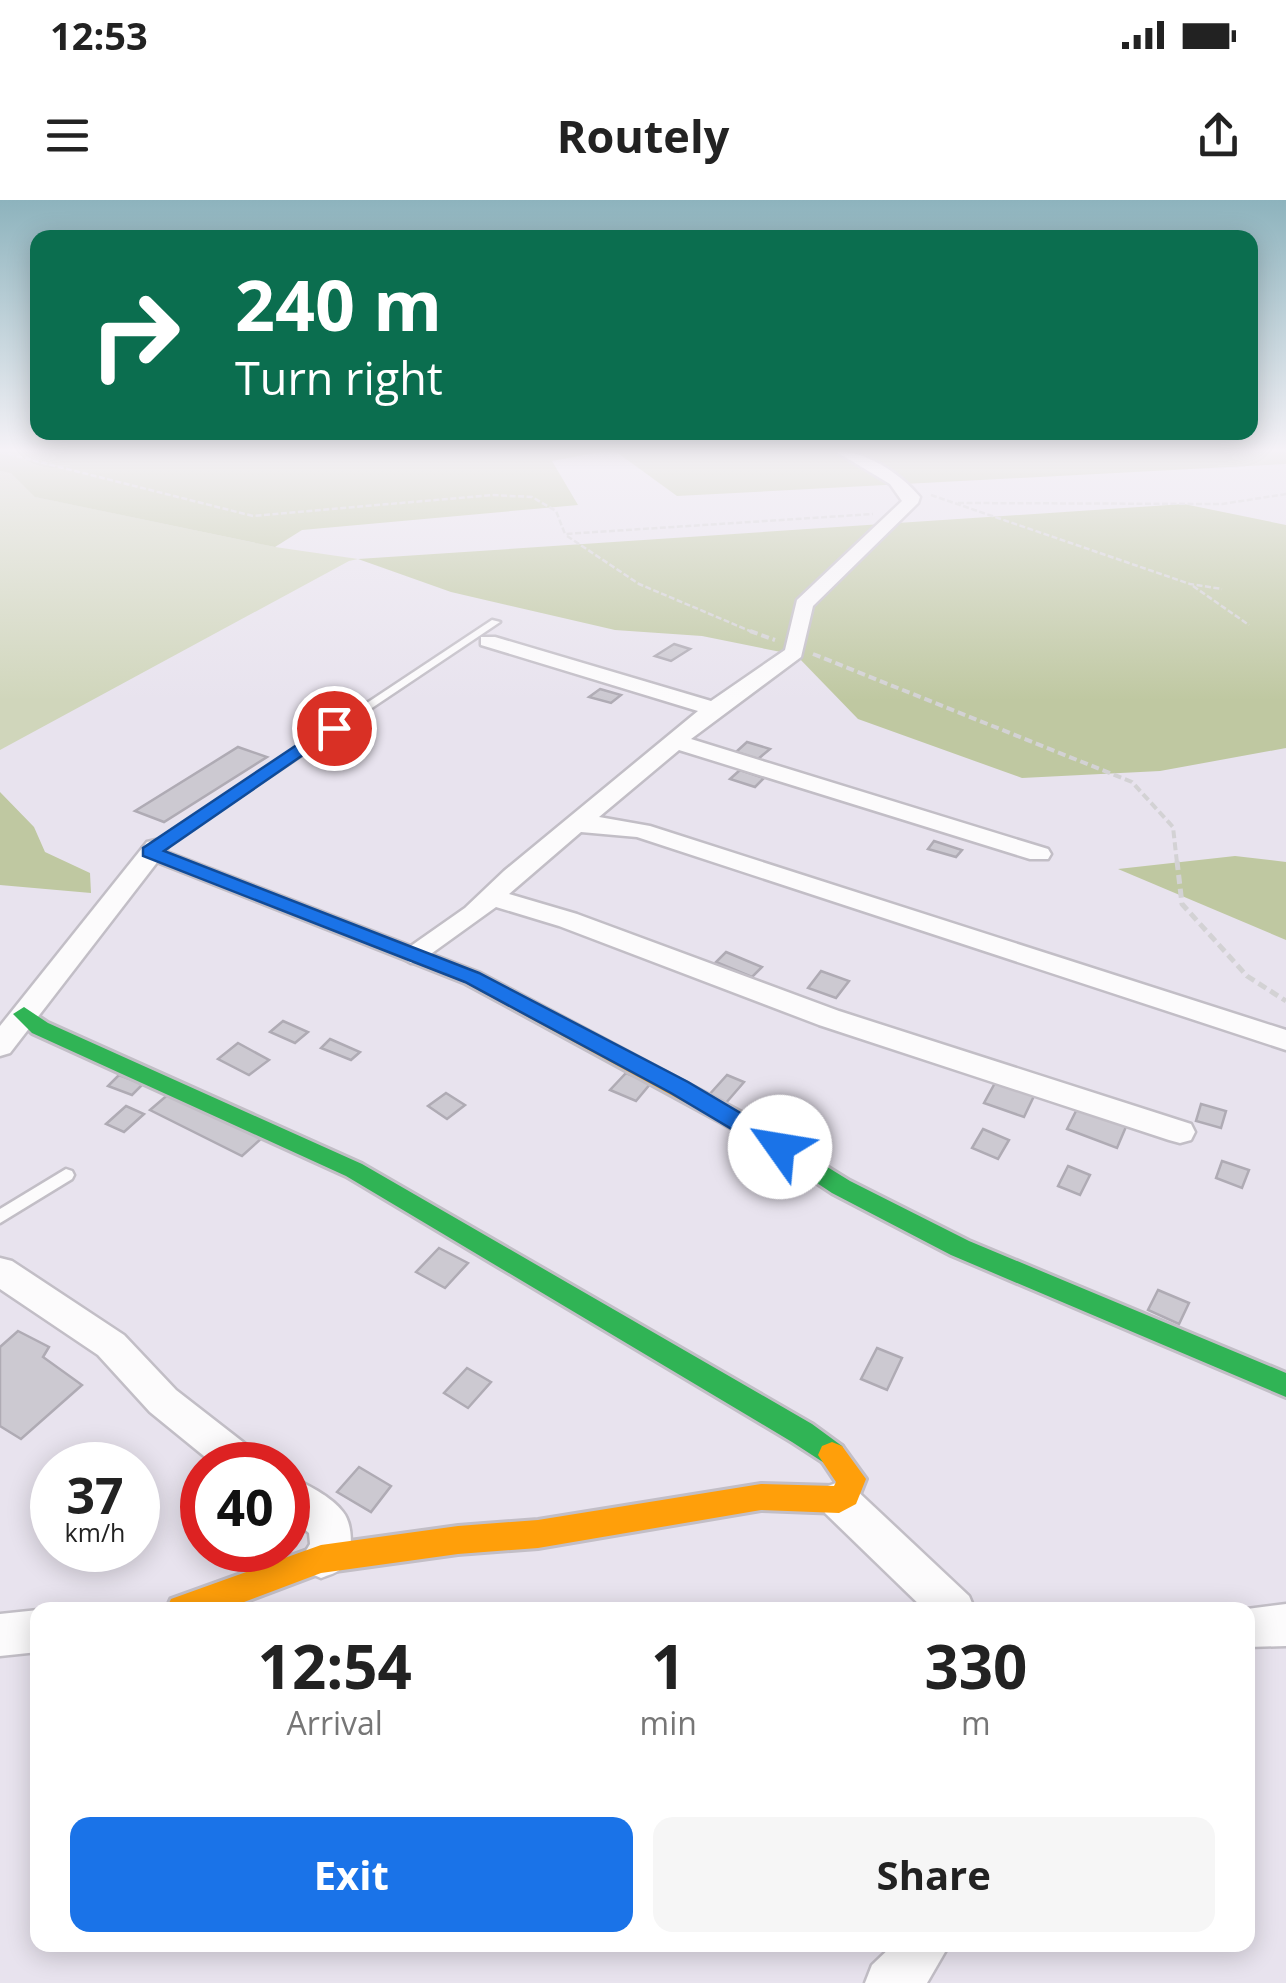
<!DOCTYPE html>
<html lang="en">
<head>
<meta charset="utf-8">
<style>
  body { margin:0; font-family:"Open Sans",sans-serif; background:#f6f6f6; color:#222; height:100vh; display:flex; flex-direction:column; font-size:38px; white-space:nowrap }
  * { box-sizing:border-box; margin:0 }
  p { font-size:32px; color:#767676 }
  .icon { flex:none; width:55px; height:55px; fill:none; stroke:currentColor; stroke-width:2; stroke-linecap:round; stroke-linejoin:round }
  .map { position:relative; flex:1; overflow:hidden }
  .panel { position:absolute; left:30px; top:1402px; width:1225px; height:350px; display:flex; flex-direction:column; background:#fff; border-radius:20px; box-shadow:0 5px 25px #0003 }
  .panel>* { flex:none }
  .guide { position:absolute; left:30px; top:30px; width:1228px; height:210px; border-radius:20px; box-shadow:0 5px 25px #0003; background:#0b6e4f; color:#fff; overflow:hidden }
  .speed { position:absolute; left:30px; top:1242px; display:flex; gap:20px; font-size:50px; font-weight:700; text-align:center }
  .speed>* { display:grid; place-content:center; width:130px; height:130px; border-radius:50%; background:#fff; box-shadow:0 5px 25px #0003; line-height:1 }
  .speed small { font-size:25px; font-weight:400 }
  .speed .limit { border:15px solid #d22; background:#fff; color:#111 }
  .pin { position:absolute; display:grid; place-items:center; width:85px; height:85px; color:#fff; margin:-42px; border:5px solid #fff; border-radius:50%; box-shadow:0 2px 10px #0007 }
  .me { position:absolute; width:110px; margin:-55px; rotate:302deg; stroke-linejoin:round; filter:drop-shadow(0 0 8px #0008) }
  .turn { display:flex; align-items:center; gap:35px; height:210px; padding:0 40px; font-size:45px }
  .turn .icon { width:130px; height:130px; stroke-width:2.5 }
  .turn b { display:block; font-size:70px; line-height:85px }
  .eta { display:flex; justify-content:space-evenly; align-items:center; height:170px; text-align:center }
  .eta b { font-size:60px; font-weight:700; line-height:70px }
  .button { display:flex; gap:20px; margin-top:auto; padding:20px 40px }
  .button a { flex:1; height:115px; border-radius:20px; background:#1a73e8; color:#fff; font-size:40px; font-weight:700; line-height:115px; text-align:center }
  .button a+a { background:#f6f6f6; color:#222 }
  .status { display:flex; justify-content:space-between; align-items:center; height:70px; padding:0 50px; background:#fff; direction:ltr }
  .status svg { height:28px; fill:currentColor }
  header { display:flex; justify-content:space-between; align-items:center; height:130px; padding:0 40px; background:#fff; font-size:45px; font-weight:700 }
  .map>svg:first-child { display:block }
</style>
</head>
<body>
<div class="status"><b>12:53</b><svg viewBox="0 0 49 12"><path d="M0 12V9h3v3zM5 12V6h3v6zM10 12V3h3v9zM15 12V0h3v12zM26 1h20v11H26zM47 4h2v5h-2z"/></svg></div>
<header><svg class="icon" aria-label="menu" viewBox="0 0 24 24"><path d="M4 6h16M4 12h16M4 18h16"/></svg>Routely<svg class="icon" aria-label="share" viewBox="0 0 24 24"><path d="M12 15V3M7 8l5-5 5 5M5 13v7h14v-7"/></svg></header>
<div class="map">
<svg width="1286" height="1783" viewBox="0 0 1286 1783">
  <rect width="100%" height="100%" fill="#e8e3ee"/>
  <polygon fill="#d0d6bb" points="0,271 11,272 36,297 275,347 358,359 349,361 0,550"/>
  <g fill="#bfc8a1">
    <polygon points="0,251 606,251 552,261 578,305 302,330 275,347 35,297 11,273 0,271"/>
    <polygon points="615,251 1286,251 1286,264 677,296"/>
    <polygon points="1184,304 1286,325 1286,548 1160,571 1022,578 858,519 796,455 702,436 615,430 451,392 358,359"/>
    <polygon points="0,592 34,627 45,652 90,673 91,693 0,685"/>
    <polygon points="1235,656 1286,662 1286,740 1118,669"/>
  </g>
  <g fill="#ccc9d1" stroke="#afabb4" stroke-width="2.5">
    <polygon points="674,444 690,449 671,461 655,456"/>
    <polygon points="600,489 621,495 611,503 589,497"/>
    <polygon points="747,542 770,549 758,559 736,552"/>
    <polygon points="238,547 267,557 164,622 135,611"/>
    <polygon points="740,570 764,578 755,587 730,579"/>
    <polygon points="934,641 962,650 956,657 928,649"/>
    <polygon points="726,752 762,767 752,777 716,762"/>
    <polygon points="821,771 849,781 836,798 808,788"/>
    <polygon points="283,821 308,832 295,843 270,832"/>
    <polygon points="330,839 360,852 351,860 321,848"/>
    <polygon points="238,843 269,860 249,875 218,859"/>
    <polygon points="626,873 651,883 636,901 610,890"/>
    <polygon points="119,875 143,884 132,895 108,886"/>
    <polygon points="727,875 744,882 725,904 708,896"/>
    <polygon points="995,883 1034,896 1024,917 984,903"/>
    <polygon points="171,892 263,937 242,956 150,910"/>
    <polygon points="446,893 465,905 447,919 428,906"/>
    <polygon points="1201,904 1226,911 1221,928 1196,921"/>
    <polygon points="1079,905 1128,922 1117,948 1067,929"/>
    <polygon points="126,906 144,914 124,932 106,924"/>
    <polygon points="983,929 1009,940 998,959 972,948"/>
    <polygon points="1222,961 1249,970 1242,988 1216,978"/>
    <polygon points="1068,966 1090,975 1080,995 1058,986"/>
    <polygon points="439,1048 468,1063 445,1088 416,1072"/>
    <polygon points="1158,1090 1189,1103 1179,1124 1148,1110"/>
    <polygon points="18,1131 49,1147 43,1157 82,1185 21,1239 0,1226 0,1147"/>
    <polygon points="877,1148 902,1158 887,1190 861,1179"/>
    <polygon points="467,1168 491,1182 468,1208 444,1193"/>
    <polygon points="359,1267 391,1286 371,1312 337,1292"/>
  </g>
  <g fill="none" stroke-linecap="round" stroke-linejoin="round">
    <defs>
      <g id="lane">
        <polygon points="492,420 500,422 160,650 156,651 150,647"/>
        <polygon points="66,969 72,971 74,975 72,979 0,1023 0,1009"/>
      </g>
      <g id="street">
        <path d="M835 251C866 251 900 273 920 297L918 303 813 406 801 457 691 539 1048 649 1051 654 1048 659H1030L679 550 599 617 650 626 1286 830V850L637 637 581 632 509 694 577 714 839 811 1191 924 1195 932 1191 940 1180 943 1169 940 819 825 559 726 496 707 421 761 411 763 398 755 465 708 504 671 698 511 481 445V437H495L711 501 785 450 797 400 902 301 890 284Z"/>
        <polygon points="156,640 168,647 165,652 10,853 0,856 0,826 147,642"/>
        <polygon points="0,1058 12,1061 124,1135 176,1190 257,1253 262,1265 215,1265 150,1212 98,1155 0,1089"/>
        <path d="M288 1276C305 1283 332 1297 343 1312 353 1324 354 1356 343 1367 338 1373 328 1375 321 1378L307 1372 301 1359 310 1344 309 1333 288 1316Z"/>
        <polygon points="839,1282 853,1287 969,1396 975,1410 925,1410 825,1313 819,1300 825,1287"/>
        <polygon points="1286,1404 1286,1446 1248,1447 1248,1410 1239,1410"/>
        <polygon points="38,1410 38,1452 0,1456 0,1414"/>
        <polygon points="893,1745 949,1745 927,1783 865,1783 872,1765"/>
      </g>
      <g id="fast">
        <polygon points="24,807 48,823 362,964 812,1224 842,1246 846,1255 842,1264 832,1268 792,1242 346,976 32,833 13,814"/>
        <polygon points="751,920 850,981 969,1041 1286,1173 1286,1197 951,1055 832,993 743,934 739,928"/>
      </g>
      <g id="slow">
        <polygon points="150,646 479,773 759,922 763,928 751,936 743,934 465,783 143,656 143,648"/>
        <polygon points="832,1242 842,1246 866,1279 856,1304 839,1313 761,1310 538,1348 458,1354 321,1373 223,1410 166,1410 171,1399 321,1345 458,1326 538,1320 761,1284 834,1286 836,1282 818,1255 822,1246"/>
      </g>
    </defs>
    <use href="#lane" stroke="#c2bec6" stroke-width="5"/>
    <use href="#street" stroke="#c2bec6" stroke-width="5"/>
    <use href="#fast" stroke="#c2bec6" stroke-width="6"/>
    <use href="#slow" stroke="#c2bec6" stroke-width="6"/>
    <g stroke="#d3d2d4" stroke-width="2.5" stroke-dasharray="6 2.5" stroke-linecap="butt">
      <polyline points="0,252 253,316 492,295 532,297 556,311 565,334 873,314"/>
      <polyline points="931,295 1190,384 1222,389"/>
      <polyline points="958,303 1222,304 1286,294"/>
      <polyline points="567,336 639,384 757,434"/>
      <polyline points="1193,386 1249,425"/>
    </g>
    <g stroke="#d3d2d4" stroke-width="4" stroke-dasharray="8 4" stroke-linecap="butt">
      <polyline points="750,431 775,440"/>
      <polyline points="813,454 1132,582 1173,627 1177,663"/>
    </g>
    <polyline stroke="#d3d2d4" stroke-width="5" stroke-dasharray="9 5" stroke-linecap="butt" points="1177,661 1182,704 1247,776 1286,801"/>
    <use href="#lane" fill="#fcfbfc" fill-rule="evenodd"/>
    <use href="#street" fill="#fcfbfc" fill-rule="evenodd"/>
    <use href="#fast" fill="#30b455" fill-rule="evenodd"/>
    <use href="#slow" fill="#ff9f0a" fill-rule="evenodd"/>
  </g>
  <linearGradient id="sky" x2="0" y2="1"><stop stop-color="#8db3bd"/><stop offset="0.5" stop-color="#f5f2f7"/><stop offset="1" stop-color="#f5f2f7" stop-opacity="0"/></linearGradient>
  <rect width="1286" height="501" fill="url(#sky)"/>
  <polygon fill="#1a73e8" stroke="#114b97" stroke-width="2.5" points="328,524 342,528 164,651 479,773 688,882 788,941 792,947 788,953 772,953 671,893 465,782 143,656 143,648"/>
</svg>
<div class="speed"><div>37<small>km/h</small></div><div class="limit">40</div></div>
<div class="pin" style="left:334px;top:528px;background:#d93025"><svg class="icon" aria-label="arrive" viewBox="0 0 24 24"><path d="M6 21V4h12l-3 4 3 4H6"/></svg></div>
<svg class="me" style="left:780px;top:947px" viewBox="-20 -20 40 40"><circle r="19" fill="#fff"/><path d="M0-13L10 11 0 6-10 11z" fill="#1a73e8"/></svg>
<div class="guide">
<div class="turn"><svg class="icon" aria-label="right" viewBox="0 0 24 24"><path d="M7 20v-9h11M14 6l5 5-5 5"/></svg><div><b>240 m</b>Turn right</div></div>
</div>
<section class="panel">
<div class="eta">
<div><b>12:54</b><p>Arrival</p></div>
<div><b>1</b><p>min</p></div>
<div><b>330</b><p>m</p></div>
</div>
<div class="button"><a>Exit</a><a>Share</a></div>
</section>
</div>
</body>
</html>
